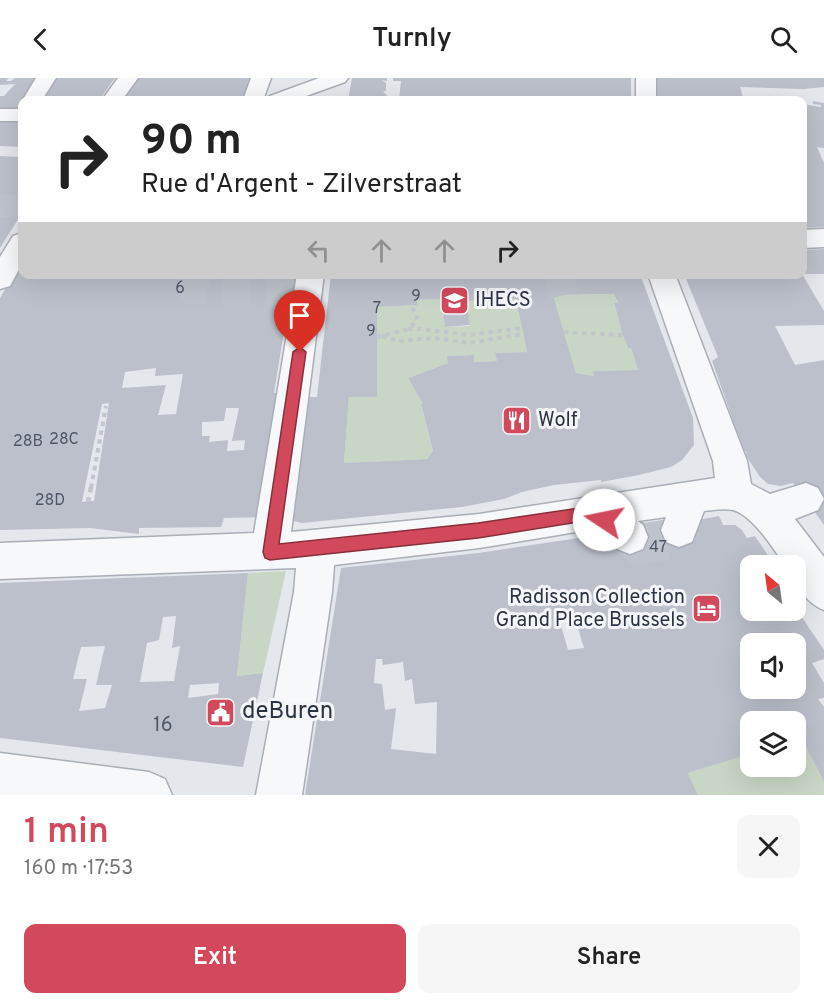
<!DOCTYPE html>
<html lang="en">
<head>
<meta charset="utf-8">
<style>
  body { margin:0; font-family:Overpass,sans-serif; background:#f6f6f6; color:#222; height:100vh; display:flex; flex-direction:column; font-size:22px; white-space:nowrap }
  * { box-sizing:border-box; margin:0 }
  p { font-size:20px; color:#767676 }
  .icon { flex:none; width:33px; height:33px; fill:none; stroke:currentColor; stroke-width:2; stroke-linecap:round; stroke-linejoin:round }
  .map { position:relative; height:717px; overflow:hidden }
  .side { display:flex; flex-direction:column; background:#fff; flex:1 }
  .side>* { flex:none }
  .hud { position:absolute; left:18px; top:18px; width:789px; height:183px; border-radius:12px; box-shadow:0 6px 24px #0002; background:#fff; color:#222; overflow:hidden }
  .needle { width:39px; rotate:331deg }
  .buttons { position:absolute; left:740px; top:477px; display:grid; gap:12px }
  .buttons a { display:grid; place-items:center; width:66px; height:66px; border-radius:12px; background:#fff; box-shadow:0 6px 24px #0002; font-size:30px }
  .pin { position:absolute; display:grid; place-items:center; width:51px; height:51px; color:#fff; margin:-62px -26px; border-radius:50% 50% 50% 0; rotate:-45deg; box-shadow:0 0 6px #0007 }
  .pin .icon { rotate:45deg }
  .me { position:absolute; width:66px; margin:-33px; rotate:281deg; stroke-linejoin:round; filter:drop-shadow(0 0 4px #0008) }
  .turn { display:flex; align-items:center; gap:21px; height:126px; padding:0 24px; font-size:27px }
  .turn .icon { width:78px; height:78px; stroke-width:2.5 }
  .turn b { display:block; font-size:42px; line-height:51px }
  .lanes { display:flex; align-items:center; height:57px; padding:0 24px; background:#0003; justify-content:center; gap:30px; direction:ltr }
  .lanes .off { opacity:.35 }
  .round { display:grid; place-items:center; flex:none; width:63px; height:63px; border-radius:12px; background:#f6f6f6 }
  .head { display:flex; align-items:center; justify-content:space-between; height:102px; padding:0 24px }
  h1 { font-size:36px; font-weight:600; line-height:45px; color:#d1495b }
  .primary-button { display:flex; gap:12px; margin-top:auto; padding:12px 24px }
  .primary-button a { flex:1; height:69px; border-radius:12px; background:#d1495b; color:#fff; font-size:24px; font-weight:600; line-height:69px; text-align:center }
  .primary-button a+a { background:#f6f6f6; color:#222 }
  header { display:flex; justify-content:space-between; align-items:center; height:78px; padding:0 24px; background:#fff; font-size:27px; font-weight:600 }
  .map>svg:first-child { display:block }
</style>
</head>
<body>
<header><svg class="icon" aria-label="back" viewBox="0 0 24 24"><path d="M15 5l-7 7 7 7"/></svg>Turnly<svg class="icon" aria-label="search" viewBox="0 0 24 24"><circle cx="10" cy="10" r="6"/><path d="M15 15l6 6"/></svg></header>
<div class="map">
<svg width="824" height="717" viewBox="0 0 824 717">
  <rect width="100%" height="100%" fill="#e4e7ec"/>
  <g fill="#c9d6c5">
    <polygon points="614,216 618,225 614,226 628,270 631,270 638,292 593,293 594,298 576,295 553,217"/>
    <polygon points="441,221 445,249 470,248 467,223 516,221 527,274 496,275 497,283 474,284 473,277 448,278 448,285 408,300 423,326 421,327 433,373 427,381 344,385 349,319 377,319 377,229 417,227 417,222"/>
    <polygon points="286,493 263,595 237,598 248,495"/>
    <polygon points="802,661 824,704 824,717 698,717 688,695 750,676 750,688 795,688 795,663"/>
  </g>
  <g fill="#bbc0ca" fill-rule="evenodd">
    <polygon points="0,0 9,0 6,3 11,3 15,0 41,0 22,22 20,32 0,32 0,18 4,18 15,6 0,7"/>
    <polygon points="53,0 115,0 99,22 39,22"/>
    <polygon points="138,0 254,0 246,22 122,22"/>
    <polygon points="352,0 387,0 387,3 382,2 386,5 386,13 383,13 388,19 388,22 348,22"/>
    <polygon points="393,0 631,0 631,22 419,22 419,18 408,18 407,22 399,22 401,3 393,3"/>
    <polygon points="655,0 824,0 824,9 804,11 740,9 743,19 759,22 657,22"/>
    <polygon points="813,23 824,25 824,70 817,69 824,85 824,149 802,150 802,26 821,29 821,27 813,26"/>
    <polygon points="0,44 22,44 22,69 0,68"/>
    <polygon points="22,72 22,135 0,170 0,78 18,79"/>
    <polygon points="824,171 824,196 802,196 802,172"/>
    <path d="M22 182V196H299L296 217H290L274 315H281L261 439 224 440 221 449 139 450V456L90 450 0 452V220ZM156 290 155 298 183 296 176 336 158 337 166 307 122 310 125 294ZM109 325 94 423 82 424 102 326ZM226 330H239L232 363 245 362 244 372 227 373 228 362 209 364 210 358H202V344L224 343Z"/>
    <path d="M331 196H640L693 340 694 367 682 382 671 389 639 397 601 404V402L554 407 522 414 504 421 462 429 302 445 294 443 291 441 302 319H317ZM614 216 618 225H614L623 257 628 270H631L638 292 593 293 594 298 576 295 553 217ZM441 221 445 249 470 247 467 223 516 221 527 274 495 275 497 283 474 284V277L447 278 448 285 408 300 423 326H421L433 373 427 381 344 385 349 319H377V229L417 227V222Z"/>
    <polygon points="684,196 802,196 824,233 824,247 775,248 795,287 824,282 824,447 796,408 793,405 781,408 768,406 760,399 745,376 747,375 743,371 712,283 718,279"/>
    <path d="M719 438 723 447H735L742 452 747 460 755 458 775 488H750V532H795V529L824 572V581L812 585 824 605V620L818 621 824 629V704L802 661 795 663V644H750V676L688 695 698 717H305L341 490 478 475 613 455 615 462 689 450 687 444ZM573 534 584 570 568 572 558 537ZM750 566H795V610H750ZM376 581H382L383 587 403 584 405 603 412 601 415 626 437 624 436 676 391 671 396 630 385 632 382 606 374 605Z"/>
    <path d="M248 495 237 598 263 595 243 689 0 660V505ZM176 538 172 570 180 568 174 603 140 604 147 565 159 562 163 539ZM105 568 96 607H112L105 630 79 633 87 601H73L81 569ZM219 605 218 616 188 620 190 607Z"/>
  </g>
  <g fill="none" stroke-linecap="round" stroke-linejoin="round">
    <polyline stroke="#bfc3cb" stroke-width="23" stroke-dasharray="23 11" stroke-linecap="butt" points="0,128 22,129"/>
    <g stroke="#bfc3cb" stroke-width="30" stroke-dasharray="30 15" stroke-linecap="butt">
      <polyline points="197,196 192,211 297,212"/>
      <polyline points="558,196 564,217"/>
    </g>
    <polyline stroke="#bfc3cb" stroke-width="40" stroke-dasharray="40 20" stroke-linecap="butt" points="630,459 639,466 676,460 679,452"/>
    <defs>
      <g id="minor">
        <polygon points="36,0 56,0 42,22 22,23"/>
        <polygon points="118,0 138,0 122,22 102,22"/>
        <polygon points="251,0 271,0 263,22 243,22"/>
        <polygon points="319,0 348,0 345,4 295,22 267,22 270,18"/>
        <rect x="636" y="0" width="20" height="22"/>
        <rect x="0" y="31" width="22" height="12"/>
        <polygon points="824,151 824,169 802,170 802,152"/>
        <polygon points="22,155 22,186 10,208 0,211 0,179 13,158"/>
        <path d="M297 196H324L291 454 479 436 715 400 713 383 648 196H675L747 383 751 406 770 416 806 405 818 410 824 421 818 432 795 441 824 479V532C805 524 795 508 795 488H785C775 472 752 437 733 432 724 430 713 432 704 433L692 464 679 469 666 464 661 452 666 439 638 443 643 447 648 459 643 471 630 476 617 471 588 452 479 470 334 487 332 514 302 717H256L294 514 296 490 0 501V465L254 455Z"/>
        <polygon points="0,675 149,694 165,701 172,717 0,717"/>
      </g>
    </defs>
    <use href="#minor" stroke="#a9aeb7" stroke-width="3"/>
    <g stroke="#c2c5cb" stroke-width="4" stroke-dasharray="4.5 4.5" stroke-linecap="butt">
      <polyline points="408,251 422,251 468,257 522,250"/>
      <polyline points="564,254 623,257"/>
      <polyline points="382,258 398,263 435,260 469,265 523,256"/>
      <polyline points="377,259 408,251 416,244 417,237 410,227"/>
      <polyline points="91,410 106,328"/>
    </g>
    <polyline stroke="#c2c5cb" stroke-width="4.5" stroke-dasharray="5 5" stroke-linecap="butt" points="88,424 91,409"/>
    <use href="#minor" fill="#f7f8fa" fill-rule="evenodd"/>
  </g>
  <polygon fill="#d1495b" stroke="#882f3b" stroke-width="1.5" points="300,269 306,274 279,466 478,445 593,428 610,438 612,442 610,447 604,449 591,442 478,460 270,482 265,480 263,474 293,274"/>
  <defs>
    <symbol id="university-square" viewBox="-11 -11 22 22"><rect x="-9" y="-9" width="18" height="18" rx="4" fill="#d1495b" stroke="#f4f6f9"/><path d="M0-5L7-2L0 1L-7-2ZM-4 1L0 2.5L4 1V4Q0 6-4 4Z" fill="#fff"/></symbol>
    <symbol id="restaurant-square" viewBox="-11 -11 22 22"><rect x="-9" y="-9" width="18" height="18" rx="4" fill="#d1495b" stroke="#f4f6f9"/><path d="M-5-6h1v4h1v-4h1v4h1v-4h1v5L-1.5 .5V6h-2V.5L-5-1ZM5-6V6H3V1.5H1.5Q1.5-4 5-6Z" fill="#fff"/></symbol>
    <symbol id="hotel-square" viewBox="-11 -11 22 22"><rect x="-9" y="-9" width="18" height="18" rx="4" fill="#d1495b" stroke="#f4f6f9"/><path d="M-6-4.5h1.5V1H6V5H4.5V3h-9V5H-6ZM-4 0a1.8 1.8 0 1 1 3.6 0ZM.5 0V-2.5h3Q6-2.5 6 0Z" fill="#fff"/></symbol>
    <symbol id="civic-square" viewBox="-11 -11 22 22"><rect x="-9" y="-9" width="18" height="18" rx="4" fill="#d1495b" stroke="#f4f6f9"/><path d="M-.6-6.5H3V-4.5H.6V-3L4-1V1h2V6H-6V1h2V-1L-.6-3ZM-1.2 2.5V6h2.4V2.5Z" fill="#fff"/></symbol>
  </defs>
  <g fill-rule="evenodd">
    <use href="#university-square" x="438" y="206" width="33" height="33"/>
    <use href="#restaurant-square" x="500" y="326" width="33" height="33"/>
    <use href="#hotel-square" x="690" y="514" width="33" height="33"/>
    <use href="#civic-square" x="204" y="618" width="33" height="33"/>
  </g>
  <g text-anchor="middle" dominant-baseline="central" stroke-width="6" stroke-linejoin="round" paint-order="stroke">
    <g font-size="16" fill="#4f5766">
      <text x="180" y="211">6</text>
      <text x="416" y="219">9</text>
      <text x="377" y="231">7</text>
      <text x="371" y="254">9</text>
      <text x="64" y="362">28C</text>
      <text x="28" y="364">28B</text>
      <text x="50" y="423">28D</text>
      <text x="658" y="470">47</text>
    </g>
    <g font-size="20" fill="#2b3445" stroke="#f4f6f9" text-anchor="start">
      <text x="475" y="223">IHECS</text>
      <text x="538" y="343">Wolf</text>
      <text x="685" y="520" text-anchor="end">Radisson Collection<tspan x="685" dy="23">Grand Place Brussels</tspan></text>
    </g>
    <g font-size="20" fill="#4f5766">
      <text x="163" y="648">16</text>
    </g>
    <g font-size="24" fill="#2b3445" stroke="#f4f6f9" text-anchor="start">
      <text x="242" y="634">deBuren</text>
    </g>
  </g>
</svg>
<div class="buttons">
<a><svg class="needle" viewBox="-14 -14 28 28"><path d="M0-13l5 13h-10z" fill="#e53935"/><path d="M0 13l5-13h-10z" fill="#767676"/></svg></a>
<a><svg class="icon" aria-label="sound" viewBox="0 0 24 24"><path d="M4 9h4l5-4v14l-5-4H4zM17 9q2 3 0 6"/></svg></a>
<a><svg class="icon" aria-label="layers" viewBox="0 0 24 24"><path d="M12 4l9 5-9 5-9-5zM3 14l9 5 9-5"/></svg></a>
</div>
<div class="pin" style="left:300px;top:274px;background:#d93025"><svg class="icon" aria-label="arrive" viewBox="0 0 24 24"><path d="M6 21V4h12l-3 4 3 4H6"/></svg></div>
<svg class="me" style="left:604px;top:442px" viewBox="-20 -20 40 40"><circle r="19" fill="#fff"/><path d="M0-13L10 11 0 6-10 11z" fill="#d1495b"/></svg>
<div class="hud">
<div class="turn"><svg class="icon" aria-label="right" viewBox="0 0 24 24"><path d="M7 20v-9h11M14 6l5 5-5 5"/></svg><div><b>90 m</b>Rue d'Argent - Zilverstraat</div></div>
<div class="lanes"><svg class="icon off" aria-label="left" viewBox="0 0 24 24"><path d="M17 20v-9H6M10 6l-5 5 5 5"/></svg><svg class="icon off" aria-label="ahead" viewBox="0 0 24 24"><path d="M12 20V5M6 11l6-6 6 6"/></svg><svg class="icon off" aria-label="ahead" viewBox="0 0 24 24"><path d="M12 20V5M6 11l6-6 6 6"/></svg><svg class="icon" aria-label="right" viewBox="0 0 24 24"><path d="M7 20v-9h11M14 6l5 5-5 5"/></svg></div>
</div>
</div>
<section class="side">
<div class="head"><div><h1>1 min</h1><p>160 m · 17:53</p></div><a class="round"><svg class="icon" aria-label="close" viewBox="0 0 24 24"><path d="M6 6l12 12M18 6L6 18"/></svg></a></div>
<div class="primary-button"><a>Exit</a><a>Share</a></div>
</section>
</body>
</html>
